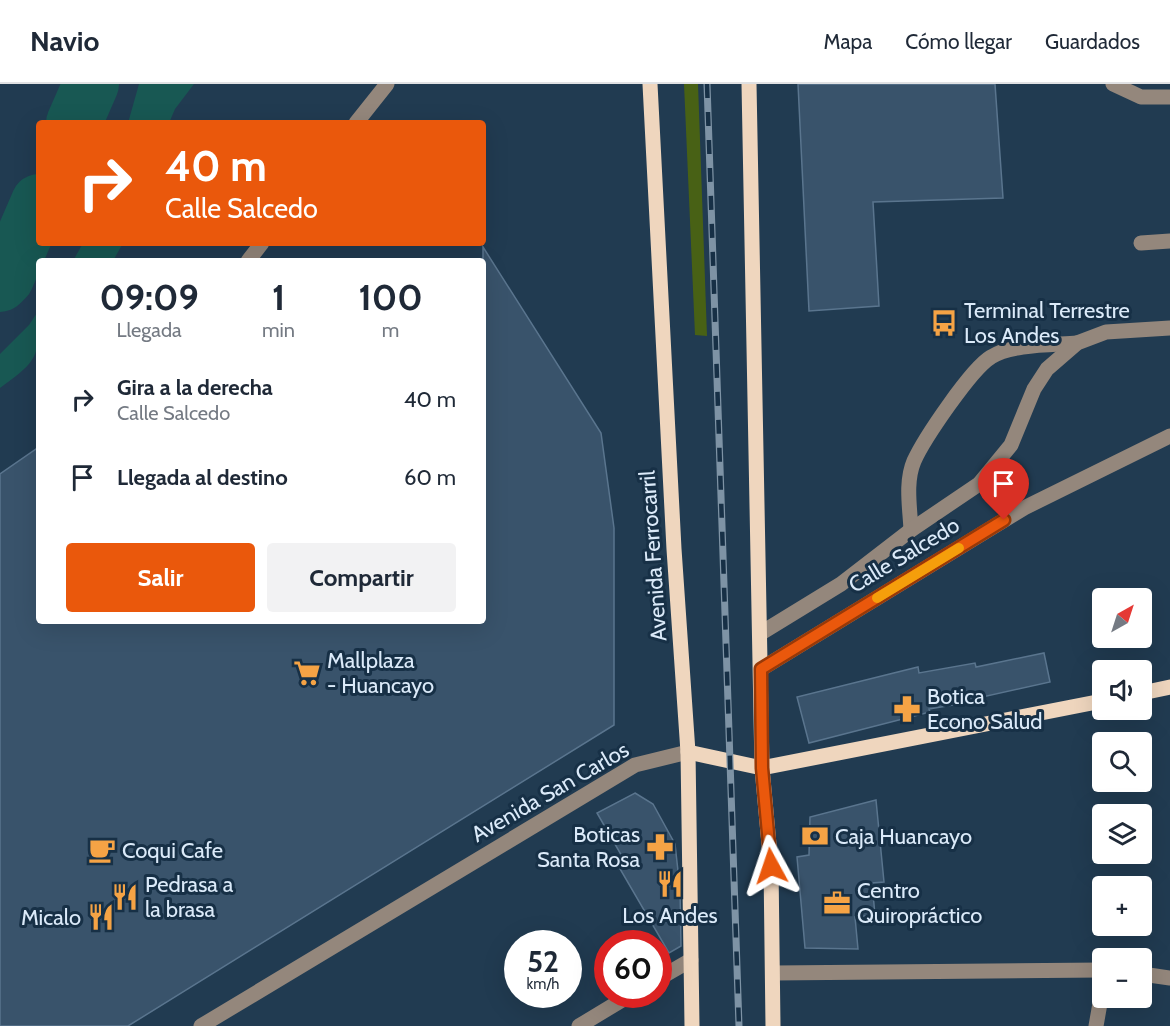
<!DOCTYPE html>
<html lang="es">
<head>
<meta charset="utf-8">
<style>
  body { margin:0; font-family:Cabin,sans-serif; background:#f2f2f3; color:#1f2937; height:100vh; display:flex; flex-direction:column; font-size:22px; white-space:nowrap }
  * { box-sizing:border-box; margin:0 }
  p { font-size:20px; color:#747a83 }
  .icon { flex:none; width:33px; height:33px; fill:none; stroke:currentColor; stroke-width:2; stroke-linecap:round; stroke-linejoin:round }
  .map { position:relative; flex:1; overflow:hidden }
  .details { position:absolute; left:36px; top:174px; width:450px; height:366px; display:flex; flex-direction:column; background:#fff; border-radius:6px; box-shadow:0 6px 24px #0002 }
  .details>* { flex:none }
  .top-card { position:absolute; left:36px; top:36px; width:450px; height:126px; border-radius:6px; box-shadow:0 6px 24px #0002; background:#ea580c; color:#fff; overflow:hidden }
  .needle { width:39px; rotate:39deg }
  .buttons { position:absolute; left:1092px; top:504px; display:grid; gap:12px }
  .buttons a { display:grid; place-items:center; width:60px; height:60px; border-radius:6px; background:#fff; box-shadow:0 6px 24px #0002; font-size:30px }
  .speed { position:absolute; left:504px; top:846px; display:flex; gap:12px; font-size:30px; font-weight:700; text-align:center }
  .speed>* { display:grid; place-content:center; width:78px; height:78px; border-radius:50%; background:#fff; box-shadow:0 6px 24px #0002; line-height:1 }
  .speed small { font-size:15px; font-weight:400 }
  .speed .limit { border:9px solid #d22; background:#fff; color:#111 }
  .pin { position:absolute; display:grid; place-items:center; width:51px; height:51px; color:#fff; margin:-62px -26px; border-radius:50% 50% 50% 0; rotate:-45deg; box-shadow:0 0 6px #0007 }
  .pin .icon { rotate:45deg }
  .me { position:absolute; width:66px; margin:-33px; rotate:355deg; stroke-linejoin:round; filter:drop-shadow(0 0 4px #0008) }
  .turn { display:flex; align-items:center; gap:21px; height:126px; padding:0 30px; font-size:27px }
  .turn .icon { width:78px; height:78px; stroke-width:2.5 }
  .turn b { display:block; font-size:42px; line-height:51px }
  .eta { display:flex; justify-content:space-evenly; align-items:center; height:102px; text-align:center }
  .eta b { font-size:36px; font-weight:800; line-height:42px }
  .primary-button { display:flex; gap:12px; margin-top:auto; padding:12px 30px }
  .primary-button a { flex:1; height:69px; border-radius:6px; background:#ea580c; color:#fff; font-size:24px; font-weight:800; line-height:69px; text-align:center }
  .primary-button a+a { background:#f2f2f3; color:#1f2937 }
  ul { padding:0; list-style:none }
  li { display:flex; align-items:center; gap:18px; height:78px; padding:0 30px }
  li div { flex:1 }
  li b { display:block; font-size:22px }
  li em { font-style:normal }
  header { display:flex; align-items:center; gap:36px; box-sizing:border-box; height:84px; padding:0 30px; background:#fff; border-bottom:2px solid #e0e1e3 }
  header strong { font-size:28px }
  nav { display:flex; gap:33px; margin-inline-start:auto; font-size:21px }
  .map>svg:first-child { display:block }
</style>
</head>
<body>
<header>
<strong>Navio</strong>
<nav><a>Mapa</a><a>Cómo llegar</a><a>Guardados</a></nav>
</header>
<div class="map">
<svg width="1170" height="942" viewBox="0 0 1170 942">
  <rect width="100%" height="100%" fill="#213b51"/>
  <polygon fill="#486115" points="684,0 698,0 707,252 695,251"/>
  <g fill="#185853">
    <polygon points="139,0 194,0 175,25 169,39 128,39"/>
    <polygon points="83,159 123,159 113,177 73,177"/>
    <path d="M39 226C39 273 39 276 0 304V270L29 241Z"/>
  </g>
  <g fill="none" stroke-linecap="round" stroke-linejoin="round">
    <g stroke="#185853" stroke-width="56">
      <polyline points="74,39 91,0"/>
      <polyline points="0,200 6,194 39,118"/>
    </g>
  </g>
  <g fill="#39536b" stroke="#5a758e" stroke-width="1.5">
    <polygon points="798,0 995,0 1003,114 873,118 879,222 809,227"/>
    <polygon points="483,163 601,349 614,444 614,641 128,942 0,942 0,390 39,363 39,537 483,537"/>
    <polygon points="1044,569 1050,598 982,613 982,616 929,625 930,628 809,659 797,613 918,583 919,589 975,579 976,583"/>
    <polygon points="635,709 653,720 675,760 680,805 681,862 669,869 616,778 623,774 597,729"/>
    <polygon points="876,716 884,798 872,799 875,831 855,833 858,865 805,864 797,773 809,771 810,733"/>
  </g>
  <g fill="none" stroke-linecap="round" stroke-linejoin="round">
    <g stroke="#94877c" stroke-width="15">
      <polyline points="1113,0 1141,13 1170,13"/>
      <polyline points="356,39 387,0"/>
      <polyline points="1141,159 1170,157"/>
      <polyline points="248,177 262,159"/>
      <path d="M911 446C910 424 905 398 914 377 924 355 971 285 991 273 1011 260 1053 261 1077 259"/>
      <polyline points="761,549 841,500 911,446 979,400 1011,361 1034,305 1047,285 1077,259 1106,248 1170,244"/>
      <polyline points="761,585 1024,424 1170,352"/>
      <polyline points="774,889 1102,886"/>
      <polyline points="1142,890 1170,894"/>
      <polyline points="658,895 691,876"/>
      <polyline points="201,942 635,681 688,668"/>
      <polyline points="579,942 632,910"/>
      <polyline points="1096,942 1102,908"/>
    </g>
    <g stroke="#efd6be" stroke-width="15">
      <polyline points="650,0 674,465 688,668 692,942"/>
      <polyline points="749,0 762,684 771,782 773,942"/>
      <polyline points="1142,609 1170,603"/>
      <polyline points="688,668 762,684 1102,617"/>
    </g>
    <defs>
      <polyline id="rail" points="707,0 739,942"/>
    </defs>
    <use href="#rail" stroke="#7e93a5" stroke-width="7"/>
    <use href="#rail" stroke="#173046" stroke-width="4.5" stroke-dasharray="14" stroke-linecap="butt"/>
  </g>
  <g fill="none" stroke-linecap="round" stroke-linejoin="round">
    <defs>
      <polyline id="route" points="771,782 762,684 761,585 1004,436"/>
    </defs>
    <use href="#route" stroke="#983908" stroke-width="15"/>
    <use href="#route" stroke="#ea580c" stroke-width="10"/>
    <polyline stroke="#f59e0b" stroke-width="10" points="877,514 959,464"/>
  </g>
  <defs>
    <symbol id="bus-bare" viewBox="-9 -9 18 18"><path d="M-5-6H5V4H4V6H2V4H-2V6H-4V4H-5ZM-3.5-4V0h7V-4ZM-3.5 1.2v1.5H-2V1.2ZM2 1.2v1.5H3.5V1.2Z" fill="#f5a345" stroke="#173046" stroke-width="2.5" paint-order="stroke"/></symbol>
    <symbol id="supermarket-bare" viewBox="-9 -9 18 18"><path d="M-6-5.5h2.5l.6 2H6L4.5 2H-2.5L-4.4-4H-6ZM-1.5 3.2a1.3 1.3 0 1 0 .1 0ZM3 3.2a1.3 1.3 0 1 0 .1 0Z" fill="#f5a345" stroke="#173046" stroke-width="2.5" paint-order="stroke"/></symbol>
    <symbol id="pharmacy-bare" viewBox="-9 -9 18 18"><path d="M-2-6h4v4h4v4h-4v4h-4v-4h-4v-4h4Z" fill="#f5a345" stroke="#173046" stroke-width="2.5" paint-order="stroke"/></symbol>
    <symbol id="bank-bare" viewBox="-9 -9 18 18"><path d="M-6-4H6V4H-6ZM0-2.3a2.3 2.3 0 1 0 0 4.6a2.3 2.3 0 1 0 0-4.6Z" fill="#f5a345" stroke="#173046" stroke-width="2.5" paint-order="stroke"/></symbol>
    <symbol id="cafe-bare" viewBox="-9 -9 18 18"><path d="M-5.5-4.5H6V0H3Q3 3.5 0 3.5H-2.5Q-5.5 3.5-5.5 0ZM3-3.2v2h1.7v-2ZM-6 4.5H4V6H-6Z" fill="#f5a345" stroke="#173046" stroke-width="2.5" paint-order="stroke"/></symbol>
    <symbol id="restaurant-bare" viewBox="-9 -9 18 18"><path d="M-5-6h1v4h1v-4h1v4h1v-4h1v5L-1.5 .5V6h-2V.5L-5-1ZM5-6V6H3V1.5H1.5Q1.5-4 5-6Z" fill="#f5a345" stroke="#173046" stroke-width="2.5" paint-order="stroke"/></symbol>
    <symbol id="office-bare" viewBox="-9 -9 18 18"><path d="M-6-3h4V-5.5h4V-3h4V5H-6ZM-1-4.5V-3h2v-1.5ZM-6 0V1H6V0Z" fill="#f5a345" stroke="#173046" stroke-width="2.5" paint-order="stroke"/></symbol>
  </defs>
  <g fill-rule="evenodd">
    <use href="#bus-bare" x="925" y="220" width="38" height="38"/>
    <use href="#supermarket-bare" x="288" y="570" width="38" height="38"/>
    <use href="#pharmacy-bare" x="888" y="606" width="38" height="38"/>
    <use href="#bank-bare" x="796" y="733" width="38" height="38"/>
    <use href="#pharmacy-bare" x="641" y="744" width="38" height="38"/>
    <use href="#cafe-bare" x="83" y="747" width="38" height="38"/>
    <use href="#restaurant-bare" x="651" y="781" width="38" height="38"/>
    <use href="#restaurant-bare" x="106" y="794" width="38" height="38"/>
    <use href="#office-bare" x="818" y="800" width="38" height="38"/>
    <use href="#restaurant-bare" x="82" y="814" width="38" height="38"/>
  </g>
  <g text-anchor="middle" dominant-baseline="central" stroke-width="6" stroke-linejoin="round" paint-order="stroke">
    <g font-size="22" fill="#dbeaf9" stroke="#173046" text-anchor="start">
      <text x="964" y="226">Terminal Terrestre<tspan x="964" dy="25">Los Andes</tspan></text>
      <text x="327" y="576">Mallplaza<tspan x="327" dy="25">- Huancayo</tspan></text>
      <text x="927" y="612">Botica<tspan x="927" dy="25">Econo Salud</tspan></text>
      <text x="640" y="750" text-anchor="end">Boticas<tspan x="640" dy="25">Santa Rosa</tspan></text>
      <text x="835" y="752">Caja Huancayo</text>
      <text x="122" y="766">Coqui Cafe</text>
      <text x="145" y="800">Pedrasa a<tspan x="145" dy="25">la brasa</tspan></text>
      <text x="857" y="806">Centro<tspan x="857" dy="25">Quiropráctico</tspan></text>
      <text x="670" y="831" text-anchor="middle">Los Andes</text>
      <text x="81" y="833" text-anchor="end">Micalo</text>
    </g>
    <g font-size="22" fill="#dbeaf9" stroke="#173046">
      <text transform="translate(904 471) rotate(-31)">Calle Salcedo</text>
      <text transform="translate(653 472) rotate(-94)">Avenida Ferrocarril</text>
      <text transform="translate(550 708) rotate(-30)">Avenida San Carlos</text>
    </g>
  </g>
</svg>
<div class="buttons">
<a><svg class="needle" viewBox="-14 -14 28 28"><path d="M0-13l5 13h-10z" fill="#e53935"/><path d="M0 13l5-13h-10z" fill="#747a83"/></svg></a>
<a><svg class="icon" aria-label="sound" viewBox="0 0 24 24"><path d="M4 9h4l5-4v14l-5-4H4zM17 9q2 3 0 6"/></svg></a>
<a><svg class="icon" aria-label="search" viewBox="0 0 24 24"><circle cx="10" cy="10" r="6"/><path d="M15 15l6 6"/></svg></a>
<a><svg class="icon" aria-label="layers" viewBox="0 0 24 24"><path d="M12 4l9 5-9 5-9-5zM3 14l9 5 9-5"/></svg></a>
<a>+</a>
<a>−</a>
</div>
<div class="speed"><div>52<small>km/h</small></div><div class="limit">60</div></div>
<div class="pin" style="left:1004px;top:436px;background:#d93025"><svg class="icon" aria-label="arrive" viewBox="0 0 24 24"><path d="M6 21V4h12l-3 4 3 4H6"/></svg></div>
<svg class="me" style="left:771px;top:782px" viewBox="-20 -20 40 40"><path d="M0-17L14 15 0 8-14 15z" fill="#ea580c" stroke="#fff" stroke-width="4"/></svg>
<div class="top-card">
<div class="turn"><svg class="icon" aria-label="right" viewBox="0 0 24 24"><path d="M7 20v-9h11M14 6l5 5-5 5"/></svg><div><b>40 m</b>Calle Salcedo</div></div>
</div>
<section class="details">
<div class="eta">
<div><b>09:09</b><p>Llegada</p></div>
<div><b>1</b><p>min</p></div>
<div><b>100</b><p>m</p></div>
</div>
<ul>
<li><svg class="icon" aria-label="right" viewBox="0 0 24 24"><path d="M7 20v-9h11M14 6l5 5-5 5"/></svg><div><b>Gira a la derecha</b><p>Calle Salcedo</p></div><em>40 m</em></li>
<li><svg class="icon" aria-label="arrive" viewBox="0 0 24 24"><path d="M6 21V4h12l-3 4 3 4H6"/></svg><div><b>Llegada al destino</b></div><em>60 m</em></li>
</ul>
<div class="primary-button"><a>Salir</a><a>Compartir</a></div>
</section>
</div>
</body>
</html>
